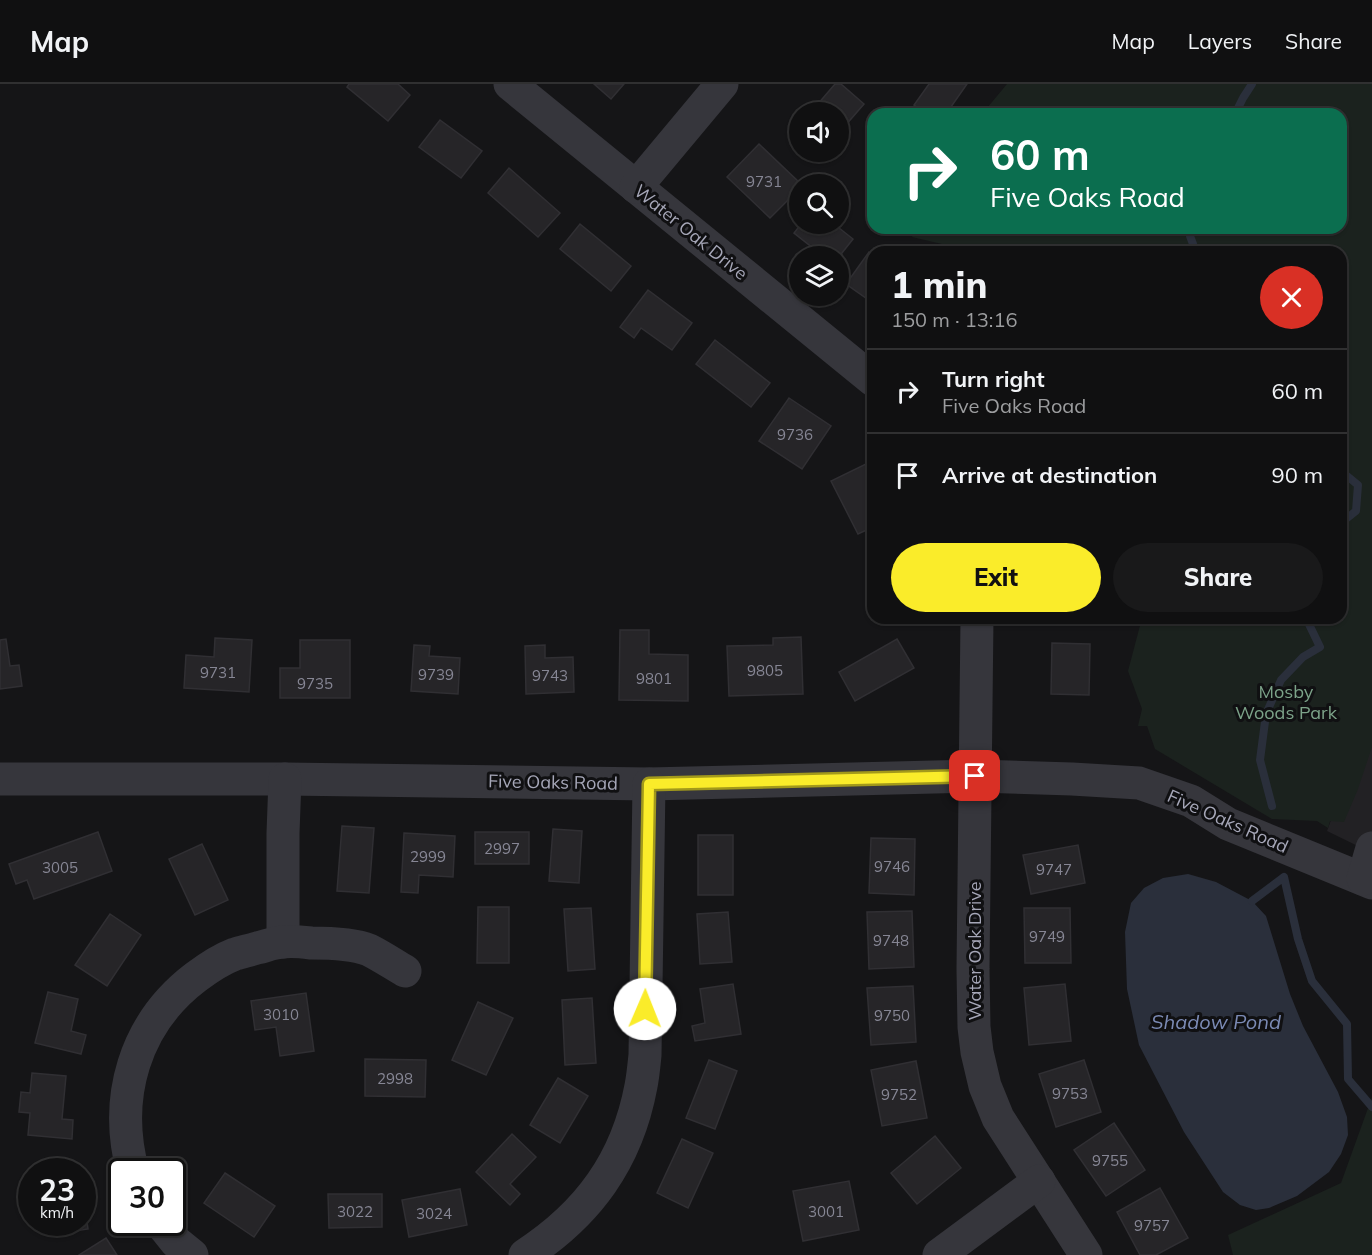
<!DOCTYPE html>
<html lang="en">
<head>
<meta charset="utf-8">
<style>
  body { margin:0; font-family:Mulish,sans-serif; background:#19191a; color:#f1f3f6; height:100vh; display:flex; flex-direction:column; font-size:22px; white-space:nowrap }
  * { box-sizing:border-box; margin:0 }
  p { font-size:20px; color:#9c9d9f }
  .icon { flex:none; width:33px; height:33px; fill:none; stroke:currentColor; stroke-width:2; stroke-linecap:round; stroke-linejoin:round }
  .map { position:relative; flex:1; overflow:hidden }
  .sheet { position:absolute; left:867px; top:162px; width:480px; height:378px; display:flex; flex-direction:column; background:#101011; border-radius:18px; box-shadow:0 2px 4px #0004,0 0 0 2px #303031 }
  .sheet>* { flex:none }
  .banner { position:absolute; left:867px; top:24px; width:480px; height:126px; border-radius:18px; box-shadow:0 2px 4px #0004,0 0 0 2px #303031; background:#0b6e4f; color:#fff; overflow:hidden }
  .controls { position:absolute; left:789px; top:18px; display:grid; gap:12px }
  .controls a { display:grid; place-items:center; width:60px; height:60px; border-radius:50%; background:#101011; box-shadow:0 2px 4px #0004,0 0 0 2px #303031; font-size:30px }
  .speed { position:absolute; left:18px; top:1074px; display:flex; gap:12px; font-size:30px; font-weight:700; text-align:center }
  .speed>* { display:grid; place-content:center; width:78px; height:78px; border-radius:50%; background:#101011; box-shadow:0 2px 4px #0004,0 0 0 2px #303031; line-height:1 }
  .speed small { font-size:15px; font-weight:400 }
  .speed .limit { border:3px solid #111; border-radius:9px; background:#fff; color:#111 }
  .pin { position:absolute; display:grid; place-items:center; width:51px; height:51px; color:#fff; margin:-26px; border-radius:12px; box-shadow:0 3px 9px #0006 }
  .me { position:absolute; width:66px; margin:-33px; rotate:1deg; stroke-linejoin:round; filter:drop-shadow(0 0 4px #0008) }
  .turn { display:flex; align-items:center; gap:21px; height:126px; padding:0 24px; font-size:27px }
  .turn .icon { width:78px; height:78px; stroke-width:2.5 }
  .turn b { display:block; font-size:42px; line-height:51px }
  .round { display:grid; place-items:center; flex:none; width:63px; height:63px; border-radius:32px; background:#19191a }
  .summary { display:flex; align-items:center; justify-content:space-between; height:102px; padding:0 24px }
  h1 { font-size:36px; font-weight:800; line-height:45px }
  .button { display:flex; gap:12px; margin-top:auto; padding:12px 24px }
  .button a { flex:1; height:69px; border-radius:36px; background:#faec2a; color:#111; font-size:24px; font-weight:800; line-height:69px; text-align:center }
  .button a+a { background:#19191a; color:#f1f3f6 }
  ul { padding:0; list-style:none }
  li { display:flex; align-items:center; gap:18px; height:84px; padding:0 24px; border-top:2px solid #303031 }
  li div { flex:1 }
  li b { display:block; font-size:22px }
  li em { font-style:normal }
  header { display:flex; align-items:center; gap:36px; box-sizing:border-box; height:84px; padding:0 30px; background:#101011; border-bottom:2px solid #303031 }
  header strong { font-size:28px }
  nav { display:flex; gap:33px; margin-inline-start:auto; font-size:21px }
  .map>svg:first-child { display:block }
</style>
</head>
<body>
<header>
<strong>Map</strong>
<nav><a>Map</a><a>Layers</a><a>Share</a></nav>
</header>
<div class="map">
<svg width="1372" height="1171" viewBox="0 0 1372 1171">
  <rect width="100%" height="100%" fill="#151517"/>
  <polygon fill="#222124" points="1372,624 1372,769 1327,747"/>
  <g fill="#1b221e">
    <polygon points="1007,0 1372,0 1372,663 1358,705 1344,738 1330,737 1328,744 1317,737 1272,735 1155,665 1147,642 1138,642 1142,625 1128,587 1142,534 1341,534 1341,168 964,168 959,164 912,153 915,144 1341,144 1341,30 982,30"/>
    <polygon points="1372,1013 1372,1171 1233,1171 1228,1151 1341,1099"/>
  </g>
  <polygon fill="#2a2f3b" points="1188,790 1216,798 1252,817 1266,832 1290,910 1303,942 1338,1008 1347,1033 1348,1051 1341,1070 1329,1088 1297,1112 1269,1124 1256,1126 1240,1121 1223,1108 1184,1048 1139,961 1127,905 1125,848 1131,819 1144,804 1163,794"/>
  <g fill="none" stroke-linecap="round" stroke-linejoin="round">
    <g stroke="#2a2f3b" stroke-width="8">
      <polyline points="1235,30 1243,14 1252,0"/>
      <polyline points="1189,144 1190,152 1196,168"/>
      <polyline points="1341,387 1358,401 1356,427 1341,439"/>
      <polyline points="1272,722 1260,676 1266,630 1281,596 1303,573 1320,563 1306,534"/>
      <polyline points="1252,817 1284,793 1298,855 1312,897 1347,940 1348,995 1372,1023"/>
    </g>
  </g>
  <g fill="#262528" stroke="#302f33" stroke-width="1.5">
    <polygon points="349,0 398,0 410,11 388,37 347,3"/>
    <polygon points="594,0 624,0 611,15"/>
    <polygon points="835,0 841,0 864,20 838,50 838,28 811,28"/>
    <polygon points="929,0 967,0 946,30 927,30 914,21"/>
    <polygon points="440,36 482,67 461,94 419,63"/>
    <polygon points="800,42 800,63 789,54"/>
    <polygon points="759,60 801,100 800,100 800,104 770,134 727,93"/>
    <polygon points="805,68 824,68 816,77"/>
    <polygon points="509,84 560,129 538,153 488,109"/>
    <polygon points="580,140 631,182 611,207 560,165"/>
    <polygon points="801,140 834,140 853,155 838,174 838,172 823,172 794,149"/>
    <polygon points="869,168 873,171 873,219 846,200"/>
    <polygon points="648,206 692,239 672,266 641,244 634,254 620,243"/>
    <polygon points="715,256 770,299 751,323 696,280"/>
    <polygon points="789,314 831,342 802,385 759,357"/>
    <polygon points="868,379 873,389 873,443 858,450 831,397"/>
    <polygon points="873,471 873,515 866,472"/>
    <polygon points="620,546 649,546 649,570 688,571 688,617 619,616"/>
    <polygon points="801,553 803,610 729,612 727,562 773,561 773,554"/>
    <polygon points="215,554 252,556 249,608 184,604 186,571 214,573"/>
    <polygon points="6,555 10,582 19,581 22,602 0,605 0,556"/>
    <polygon points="897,555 914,584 855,617 839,588"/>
    <polygon points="300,556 350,556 350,614 280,614 280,584 300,584"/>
    <polygon points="1052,559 1090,560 1089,611 1051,610"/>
    <polygon points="414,561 430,562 429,572 460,574 458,610 411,607"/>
    <polygon points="545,561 545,574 573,573 574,608 526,610 525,562"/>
    <polygon points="342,742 374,744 369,809 337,807"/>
    <polygon points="553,745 582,747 579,799 549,797"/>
    <polygon points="98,748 112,787 34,815 27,796 16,800 9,780"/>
    <rect x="475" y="748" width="54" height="32"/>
    <polygon points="404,749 455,752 453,793 419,791 418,809 401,808"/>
    <rect x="698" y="751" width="35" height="60"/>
    <polygon points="871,754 915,755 914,811 869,809"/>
    <polygon points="202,760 228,816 195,831 169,775"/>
    <polygon points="1078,761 1085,799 1031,810 1023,771"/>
    <polygon points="478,823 509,823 509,879 477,879"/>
    <polygon points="591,824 595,885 568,887 564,825"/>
    <polygon points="1024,824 1070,824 1071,879 1025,879"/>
    <polygon points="912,827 914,883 869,885 867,828"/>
    <polygon points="728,828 732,878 700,880 697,830"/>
    <polygon points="110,830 141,851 107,902 75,881"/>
    <polygon points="733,900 741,950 695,957 692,942 705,939 700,905"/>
    <polygon points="1065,900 1071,957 1029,961 1024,904"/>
    <polygon points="913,902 916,958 871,961 867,904"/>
    <polygon points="48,908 78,915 71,947 86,951 81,970 35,959"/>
    <polygon points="306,909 314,967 280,972 276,943 255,946 251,917"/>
    <polygon points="592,914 596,979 565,981 562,916"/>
    <polygon points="478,918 513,934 486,991 452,976"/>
    <polygon points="365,975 426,976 425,1013 365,1012"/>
    <polygon points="709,976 737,987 715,1045 686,1034"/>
    <polygon points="1084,976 1101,1028 1056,1043 1039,990"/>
    <polygon points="916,977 927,1034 882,1042 871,986"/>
    <polygon points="32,989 66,992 62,1035 73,1036 72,1055 28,1051 30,1029 19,1028 21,1008 30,1009"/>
    <polygon points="558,994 588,1012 560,1059 530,1041"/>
    <polygon points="1114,1039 1145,1086 1106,1112 1074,1066"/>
    <polygon points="512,1050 536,1073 510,1100 520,1110 510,1121 476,1088"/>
    <polygon points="935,1052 961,1084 917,1120 891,1089"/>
    <polygon points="682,1055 713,1069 688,1124 657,1109"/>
    <polygon points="225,1089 275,1122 254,1153 204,1119"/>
    <polygon points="849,1097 859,1146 803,1157 793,1107"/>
    <polygon points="82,1104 88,1145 51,1151 49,1138 82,1138"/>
    <polygon points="1160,1104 1188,1154 1156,1171 1140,1171 1117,1128"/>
    <polygon points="460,1105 467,1141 409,1153 402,1116"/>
    <polygon points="328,1110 382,1110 382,1143 329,1144"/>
    <polygon points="106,1154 117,1171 79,1171"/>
  </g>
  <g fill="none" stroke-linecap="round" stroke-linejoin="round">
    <g stroke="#36363c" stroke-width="33">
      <polyline points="510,0 873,296"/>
      <polyline points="636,103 722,0"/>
      <polyline points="977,534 973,885 974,943 977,968 985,1002 998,1034 1086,1171"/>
      <polyline points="0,695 285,695 649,700 975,692 1072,695 1139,699 1191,717 1228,740 1372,799"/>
      <polyline points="1363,795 1372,764"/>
      <polyline points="283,858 283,749 285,695"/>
      <path d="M133 1088C113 1014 134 940 196 893 208 884 222 875 235 870 242 868 250 866 257 864 266 862 275 858 284 858 292 857 302 858 311 859 328 859 354 860 369 866 381 872 393 880 405 887"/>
      <polyline points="160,1138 176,1158 192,1171"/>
      <path d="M525 1171C588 1130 627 1077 641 1002 643 992 644 981 645 971L649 700"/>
      <polyline points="939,1171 1039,1097"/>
    </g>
  </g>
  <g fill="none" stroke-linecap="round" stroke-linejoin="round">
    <defs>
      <polyline id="route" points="645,925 649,700 975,692"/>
    </defs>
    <use href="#route" stroke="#a2991b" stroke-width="15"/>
    <use href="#route" stroke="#faec2a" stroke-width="10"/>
  </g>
  <g text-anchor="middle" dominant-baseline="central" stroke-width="6" stroke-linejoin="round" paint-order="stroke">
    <g font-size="15" fill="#868694">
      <text x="764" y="97">9731</text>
      <text x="795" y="350">9736</text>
      <text x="765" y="586">9805</text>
      <text x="218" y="588">9731</text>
      <text x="436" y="590">9739</text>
      <text x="550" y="591">9743</text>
      <text x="654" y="594">9801</text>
      <text x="315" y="599">9735</text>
      <text x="502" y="764">2997</text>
      <text x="428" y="772">2999</text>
      <text x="892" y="782">9746</text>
      <text x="60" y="783">3005</text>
      <text x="1054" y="785">9747</text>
      <text x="1047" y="852">9749</text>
      <text x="891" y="856">9748</text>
      <text x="281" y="930">3010</text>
      <text x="892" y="931">9750</text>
      <text x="395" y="994">2998</text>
      <text x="1070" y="1009">9753</text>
      <text x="899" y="1010">9752</text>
      <text x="1110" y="1076">9755</text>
      <text x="355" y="1127">3022</text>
      <text x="826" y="1127">3001</text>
      <text x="434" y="1129">3024</text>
      <text x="1152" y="1141">9757</text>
    </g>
    <g font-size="18" fill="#a6a7b8" stroke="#101012">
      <text transform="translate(691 148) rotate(39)">Water Oak Drive</text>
      <text transform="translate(553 698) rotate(1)">Five Oaks Road</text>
      <text transform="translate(1228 737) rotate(24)">Five Oaks Road</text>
      <text transform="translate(974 867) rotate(-90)">Water Oak Drive</text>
    </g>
    <g font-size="18" fill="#7ca389" stroke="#101012">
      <text x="1286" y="607">Mosby<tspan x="1286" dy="21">Woods Park</tspan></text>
    </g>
    <g font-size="20" font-style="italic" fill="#7b8ab4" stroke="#101012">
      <text x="1216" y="937">Shadow Pond</text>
    </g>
  </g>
</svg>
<div class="controls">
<a><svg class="icon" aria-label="sound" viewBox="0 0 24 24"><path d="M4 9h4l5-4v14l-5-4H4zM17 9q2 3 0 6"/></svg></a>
<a><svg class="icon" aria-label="search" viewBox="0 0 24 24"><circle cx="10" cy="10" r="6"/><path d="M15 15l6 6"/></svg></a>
<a><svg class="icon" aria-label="layers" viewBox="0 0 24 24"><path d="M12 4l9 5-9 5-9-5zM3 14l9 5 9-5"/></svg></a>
</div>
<div class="speed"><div>23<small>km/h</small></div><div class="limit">30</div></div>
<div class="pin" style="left:975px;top:692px;background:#d93025"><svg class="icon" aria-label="arrive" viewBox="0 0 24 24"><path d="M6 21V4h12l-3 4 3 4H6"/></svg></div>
<svg class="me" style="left:645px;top:925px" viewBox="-20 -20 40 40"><circle r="19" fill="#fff"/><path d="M0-13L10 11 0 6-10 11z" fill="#faec2a"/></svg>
<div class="banner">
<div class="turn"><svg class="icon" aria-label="right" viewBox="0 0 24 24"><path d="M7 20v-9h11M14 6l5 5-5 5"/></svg><div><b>60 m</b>Five Oaks Road</div></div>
</div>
<section class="sheet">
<div class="summary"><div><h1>1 min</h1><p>150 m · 13:16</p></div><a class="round" style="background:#d93025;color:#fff"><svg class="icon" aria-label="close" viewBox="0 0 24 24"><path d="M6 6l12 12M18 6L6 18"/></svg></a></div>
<ul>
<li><svg class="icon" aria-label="right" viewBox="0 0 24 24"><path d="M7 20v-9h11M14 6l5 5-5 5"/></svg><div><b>Turn right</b><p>Five Oaks Road</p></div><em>60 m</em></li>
<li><svg class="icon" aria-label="arrive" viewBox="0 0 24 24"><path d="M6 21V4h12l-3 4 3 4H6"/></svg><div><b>Arrive at destination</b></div><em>90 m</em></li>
</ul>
<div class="button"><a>Exit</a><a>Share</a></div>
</section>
</div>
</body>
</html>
